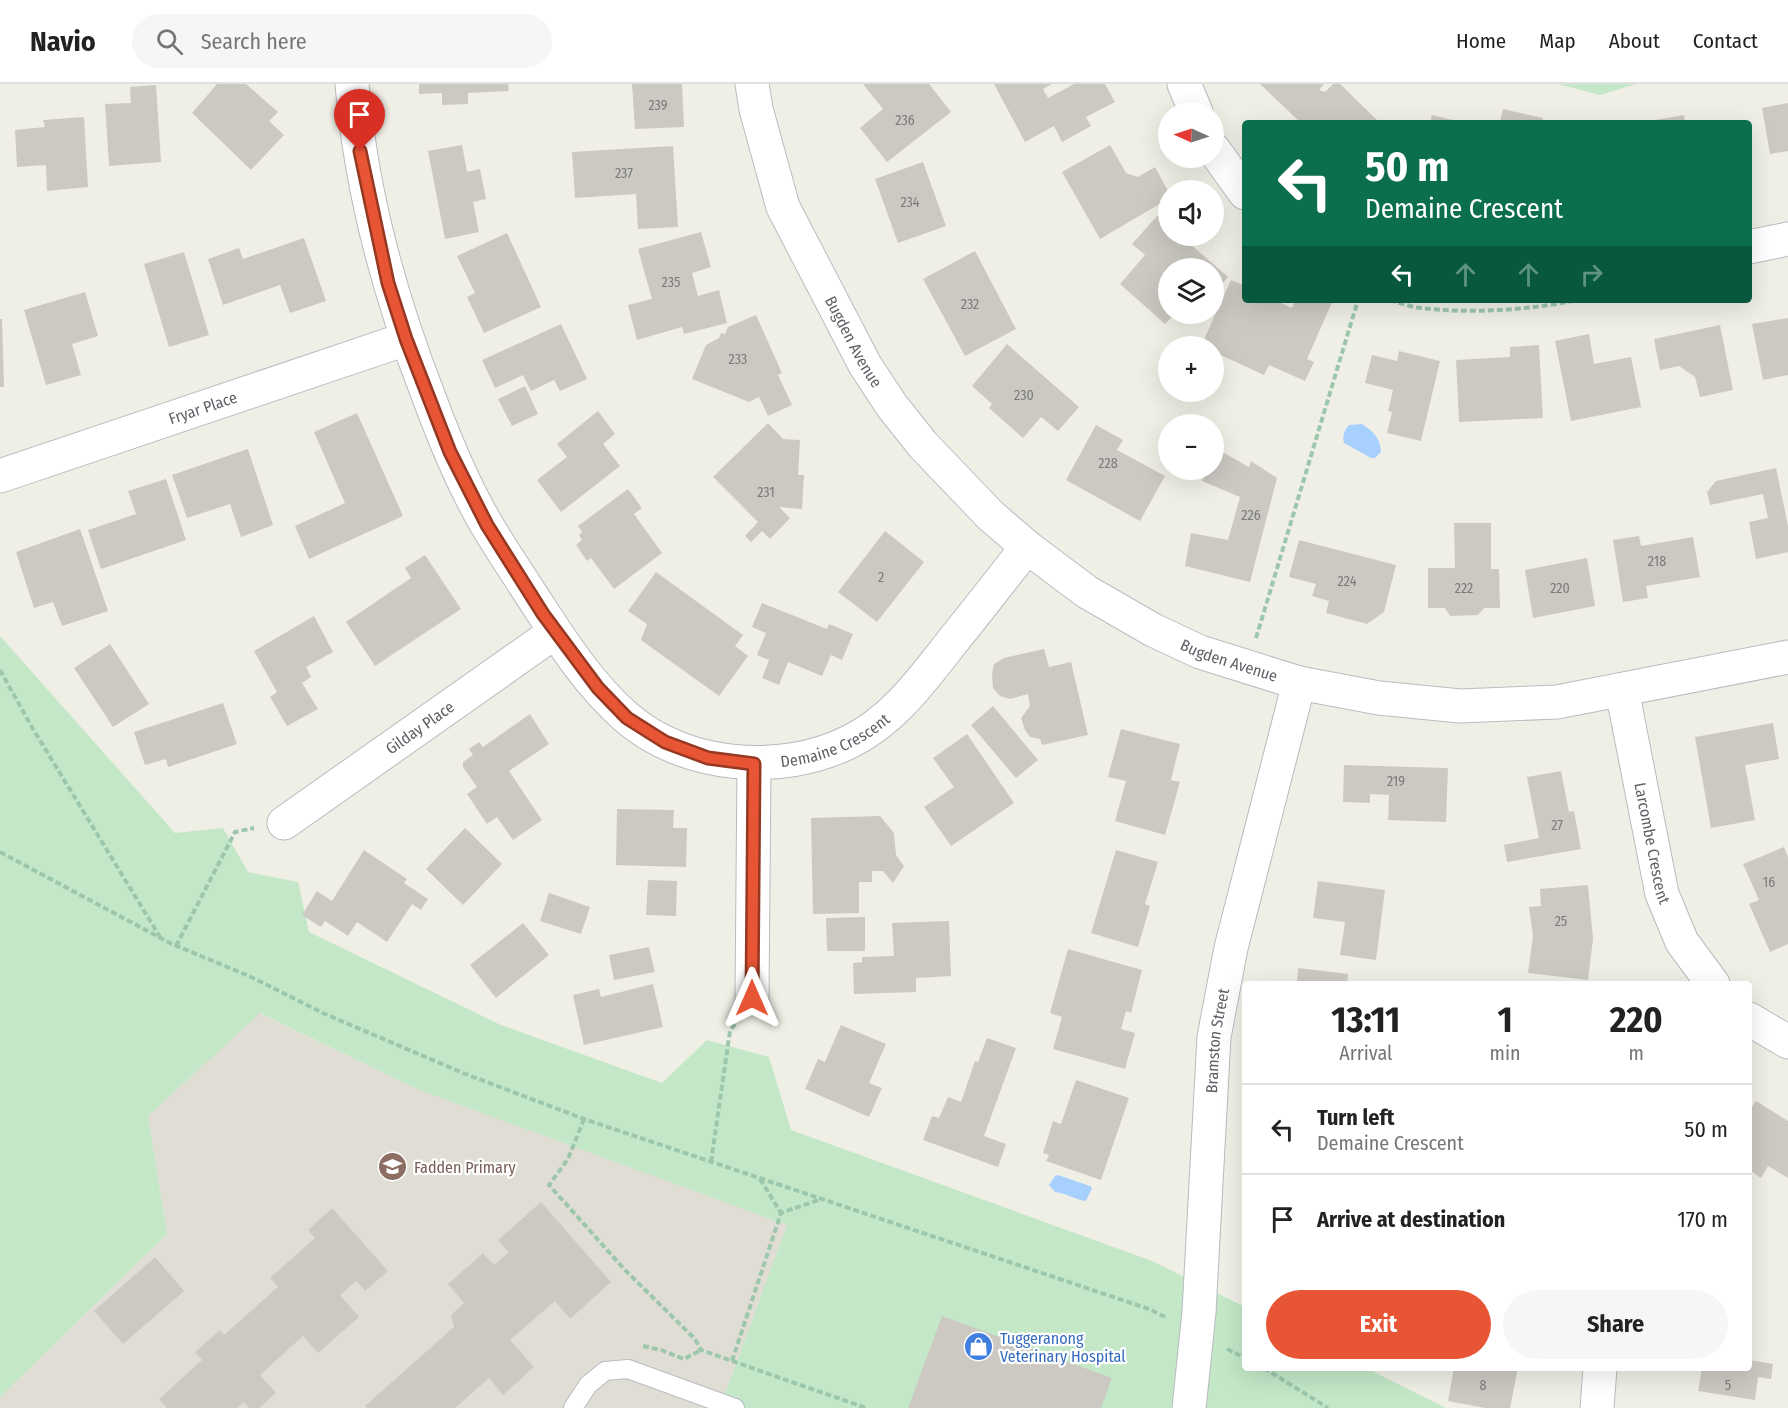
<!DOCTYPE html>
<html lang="en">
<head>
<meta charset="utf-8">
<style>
  body { margin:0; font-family:"Fira Sans Condensed",sans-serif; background:#f6f6f6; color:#222; height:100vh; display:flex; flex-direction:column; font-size:22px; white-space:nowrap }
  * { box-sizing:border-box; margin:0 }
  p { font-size:20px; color:#767676 }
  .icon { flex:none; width:33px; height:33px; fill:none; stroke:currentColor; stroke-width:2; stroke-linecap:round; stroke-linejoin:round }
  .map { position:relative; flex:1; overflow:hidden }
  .sheet { position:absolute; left:1242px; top:897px; width:510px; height:390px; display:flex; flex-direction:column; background:#fff; border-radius:6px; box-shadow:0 6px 24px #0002 }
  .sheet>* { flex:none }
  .banner { position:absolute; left:1242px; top:36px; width:510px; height:183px; border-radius:6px; box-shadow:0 6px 24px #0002; background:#0b6e4f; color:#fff; overflow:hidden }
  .needle { width:39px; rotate:273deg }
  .tools { position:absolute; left:1158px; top:18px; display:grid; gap:12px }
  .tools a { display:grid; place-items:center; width:66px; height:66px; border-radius:50%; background:#fff; box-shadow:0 6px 24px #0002; font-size:30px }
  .pin { position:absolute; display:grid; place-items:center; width:51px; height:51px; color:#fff; margin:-62px -26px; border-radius:50% 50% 50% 0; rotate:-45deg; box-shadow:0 0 6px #0007 }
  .pin .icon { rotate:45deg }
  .me { position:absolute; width:66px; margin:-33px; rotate:0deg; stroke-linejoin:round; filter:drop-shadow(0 0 4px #0008) }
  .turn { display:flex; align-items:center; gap:21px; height:126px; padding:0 24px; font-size:27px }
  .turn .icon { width:78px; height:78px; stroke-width:2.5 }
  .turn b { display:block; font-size:42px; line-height:51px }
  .lanes { display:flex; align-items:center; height:57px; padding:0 24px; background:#0003; justify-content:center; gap:30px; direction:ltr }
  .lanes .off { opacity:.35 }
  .eta { display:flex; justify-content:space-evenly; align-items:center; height:102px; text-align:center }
  .eta b { font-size:36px; font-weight:700; line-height:42px }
  .primary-button { display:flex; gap:12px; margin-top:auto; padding:12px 24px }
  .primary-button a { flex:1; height:69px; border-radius:36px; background:#e75535; color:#fff; font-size:24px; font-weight:700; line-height:69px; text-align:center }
  .primary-button a+a { background:#f6f6f6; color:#222 }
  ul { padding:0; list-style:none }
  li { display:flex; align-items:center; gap:18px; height:90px; padding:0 24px; border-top:2px solid #e0e0e0 }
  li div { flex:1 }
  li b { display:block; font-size:22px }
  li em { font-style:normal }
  header { display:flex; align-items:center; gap:36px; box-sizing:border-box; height:84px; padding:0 30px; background:#fff; border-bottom:2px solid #e0e0e0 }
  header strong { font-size:28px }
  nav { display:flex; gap:33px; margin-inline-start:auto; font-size:21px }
  .search { width:420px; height:54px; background:#f6f6f6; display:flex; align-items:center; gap:15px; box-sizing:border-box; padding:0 21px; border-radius:33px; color:#767676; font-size:22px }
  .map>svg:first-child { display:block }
</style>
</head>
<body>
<header>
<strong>Navio</strong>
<div class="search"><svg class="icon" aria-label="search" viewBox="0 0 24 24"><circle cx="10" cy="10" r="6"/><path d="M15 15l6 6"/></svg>Search here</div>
<nav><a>Home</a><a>Map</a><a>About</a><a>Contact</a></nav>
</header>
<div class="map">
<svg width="1788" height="1324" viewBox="0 0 1788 1324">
  <rect width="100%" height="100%" fill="#f0efe6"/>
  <polygon fill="#e0ded4" points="259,929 417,1005 788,1141 720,1324 0,1324 0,1313 167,1150 148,1032"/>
  <g fill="#c3e7c7">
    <polygon points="1558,0 1636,0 1600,11"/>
    <polygon points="0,552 175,749 223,744 248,788 298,798 309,848 501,941 662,999 707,956 769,973 791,1046 1152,1177 1245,1223 1245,1284 1366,1284 1446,1324 720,1324 787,1141 417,1005 260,929 148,1032 167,1150 0,1313"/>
  </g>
  <g fill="#a8d0fe">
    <path d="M1362 340C1374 348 1380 354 1381 368L1375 374H1371L1344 359C1342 352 1344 347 1349 341Z"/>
    <path d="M1058 1091 1090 1102 1092 1104 1086 1117C1075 1116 1067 1109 1055 1108L1049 1101 1055 1092Z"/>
  </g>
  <g fill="#ccc9c3">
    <polygon points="217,0 246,0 278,28 269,37 284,51 251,86 192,29"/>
    <polygon points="419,0 508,0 509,7 468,9 468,20 442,21 442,9 419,10"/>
    <polygon points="632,0 682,0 684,43 635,45"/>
    <polygon points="863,0 929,0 951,28 887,78 860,44 883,25"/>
    <polygon points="994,0 1052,0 1043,5 1048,14 1074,0 1105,0 1115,18 1086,33 1091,42 1062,58 1054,42 1025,58"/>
    <polygon points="1260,0 1324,0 1319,6 1325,8 1333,0 1340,0 1377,36 1374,39 1301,39"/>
    <polygon points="156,1 161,78 109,82 105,20 131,19 130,3"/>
    <polygon points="1788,19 1788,67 1770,70 1762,24"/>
    <polygon points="1503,25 1543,34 1542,39 1500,39"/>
    <polygon points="1432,31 1461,38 1461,39 1430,39"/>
    <polygon points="1684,31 1685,39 1644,39 1644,38"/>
    <polygon points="84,33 88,103 47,107 46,81 17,83 15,46 45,43 43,36"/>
    <polygon points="462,61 467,88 480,85 486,115 473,118 479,148 445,155 428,67"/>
    <polygon points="1110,61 1126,89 1138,93 1155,83 1168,107 1168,115 1100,155 1062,88"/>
    <polygon points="673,62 678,143 638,145 636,110 575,114 572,68"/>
    <polygon points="923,78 946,142 898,159 875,95"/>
    <polygon points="1158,131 1168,140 1168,152 1181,152 1228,193 1214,209 1214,184 1168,184 1168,230 1175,230 1165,240 1120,200 1145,171 1132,160"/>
    <polygon points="701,148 711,183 692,189 698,212 719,206 727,239 684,250 682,243 637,256 628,221 652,215 638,165"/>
    <polygon points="507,149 541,223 484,249 467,213 475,209 457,172"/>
    <polygon points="304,154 326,217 290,229 280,201 223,221 208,175 239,164 243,175"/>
    <polygon points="975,167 1016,245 965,272 923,195"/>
    <polygon points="184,168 209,251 169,263 144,180"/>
    <polygon points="1231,196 1245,202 1245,216 1275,216 1292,224 1295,216 1333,216 1307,275 1314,278 1305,297 1269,281 1264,291 1214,268 1214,262 1201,262"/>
    <polygon points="85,208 98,252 72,260 81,291 46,301 24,226"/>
    <polygon points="756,231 782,289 778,291 792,321 768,332 759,313 749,318 692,295 706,261 719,254 721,249 725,250 728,243"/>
    <polygon points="1788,234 1788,291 1763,296 1752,240"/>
    <polygon points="0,235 2,235 4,303 0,303"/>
    <polygon points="561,240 587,295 560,307 554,296 531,307 523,291 495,304 482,276"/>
    <polygon points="1720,241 1733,306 1700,313 1695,293 1679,282 1660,286 1654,255"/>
    <polygon points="1589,250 1594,280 1631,273 1641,323 1571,337 1555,257"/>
    <polygon points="1007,260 1079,323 1058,347 1041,333 1023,354 989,324 992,320 972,302"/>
    <polygon points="1539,261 1543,334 1459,338 1456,276 1510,273 1510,263"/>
    <polygon points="1399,267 1440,277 1421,357 1387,349 1392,328 1388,327 1393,306 1365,299 1372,271 1397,277"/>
    <polygon points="525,302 538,330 512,342 498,315"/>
    <polygon points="598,327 615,350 603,360 620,382 561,428 537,396 567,373 557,360"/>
    <polygon points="357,329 403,432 309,475 295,442 345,419 314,348"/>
    <polygon points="768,339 783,355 800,356 798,391 804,391 802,425 779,423 790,434 770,455 762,447 751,458 745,452 758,438 713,393"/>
    <polygon points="1096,341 1123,356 1117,366 1165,392 1140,437 1066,396"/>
    <polygon points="248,365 273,441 241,453 230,420 187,434 172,391"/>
    <polygon points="1217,365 1249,383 1251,377 1277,394 1250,498 1185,482 1191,449 1228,456 1240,413 1202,397 1207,386 1214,386 1214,373"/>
    <polygon points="1776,384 1788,442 1788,468 1756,475 1749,438 1768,434 1763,410 1710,421 1707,408 1716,397"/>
    <polygon points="166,395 186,456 101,485 88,446 136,430 128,407"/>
    <polygon points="628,405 642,424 634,430 662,469 614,505 591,474 587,477 576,461 582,456 579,451 582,448 578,442"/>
    <polygon points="1454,439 1491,439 1491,485 1499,485 1500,524 1484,524 1478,531 1450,532 1445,524 1428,524 1428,484 1455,484"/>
    <polygon points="80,445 108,527 62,542 53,518 34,524 16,468"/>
    <polygon points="885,447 924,478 877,538 838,508"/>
    <polygon points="1639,452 1641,462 1693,453 1700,493 1646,502 1648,514 1623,518 1613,456"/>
    <polygon points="1299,456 1396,481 1384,528 1367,540 1326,529 1329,517 1312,512 1316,500 1289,493"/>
    <polygon points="425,471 461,525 375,582 346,538 411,494 405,484"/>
    <polygon points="1587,474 1595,522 1533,534 1525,486"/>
    <polygon points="656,488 743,551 735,562 748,572 719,612 641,556 647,540 628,527"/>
    <polygon points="762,519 827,545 829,540 853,550 842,576 831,571 822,592 788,578 779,601 762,594 769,576 757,571 766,549 752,543"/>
    <polygon points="314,532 333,568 306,583 311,593 302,599 318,625 287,642 270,613 277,608 254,567"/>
    <polygon points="110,560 149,620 113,643 74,584"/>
    <polygon points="1044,565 1049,583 1071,578 1088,651 1042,661 1040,655 1030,653 1025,646 1021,634 1030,622 1028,610 1010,615 1000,612 993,604 992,590 994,580 1004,574"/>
    <polygon points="223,619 237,660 168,683 166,675 145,681 134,648"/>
    <polygon points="993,622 1038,676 1016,694 971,641"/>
    <polygon points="530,630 549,660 509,687 542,736 513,756 497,733 487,740 467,710 477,703 463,683 463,678 473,671 469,665 479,658 483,663"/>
    <polygon points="1773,639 1779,675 1745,681 1755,736 1711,744 1695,653"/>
    <polygon points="1121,645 1180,660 1171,696 1180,698 1165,751 1115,737 1126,697 1108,693"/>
    <polygon points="967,650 1014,719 951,762 924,723 954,703 933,674"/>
    <polygon points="1344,681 1448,684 1446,738 1388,736 1389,711 1370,710 1370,719 1343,718"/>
    <polygon points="1561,687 1569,728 1574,727 1581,765 1507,778 1504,761 1539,754 1527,693"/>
    <polygon points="617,725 674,726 673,744 687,744 686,783 616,781"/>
    <polygon points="880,732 894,749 896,771 904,782 893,799 883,787 872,787 872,798 859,798 859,829 813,830 811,734"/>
    <polygon points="465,744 502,780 463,821 426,785"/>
    <polygon points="1784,763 1788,773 1788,860 1770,868 1749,820 1759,816 1743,780"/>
    <polygon points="364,766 407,795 404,799 428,815 421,826 412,820 387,858 357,838 348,852 325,837 321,843 302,831 317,807 332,817"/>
    <polygon points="1116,766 1158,778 1145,820 1150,822 1138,863 1091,849"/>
    <polygon points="648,796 677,797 676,832 646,831"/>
    <polygon points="1318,797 1385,806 1376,876 1340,871 1345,838 1313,834"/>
    <polygon points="1588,801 1593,855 1588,896 1528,889 1533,852 1529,823 1541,822 1540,805"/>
    <polygon points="549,809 590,823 581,850 540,837"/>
    <polygon points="865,833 865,867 827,867 826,834"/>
    <polygon points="949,837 951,892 916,894 916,908 854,910 853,879 862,878 862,873 894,872 892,839"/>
    <polygon points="523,839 549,871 496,914 470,881"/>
    <polygon points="649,863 655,888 614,896 609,871"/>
    <polygon points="1068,865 1142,886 1131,929 1126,927 1121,945 1135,949 1125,985 1053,965 1062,933 1050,929"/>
    <polygon points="1298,884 1348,890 1347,900 1297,900"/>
    <polygon points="653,900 663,943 584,961 573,911 599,905 601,913"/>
    <polygon points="841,941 886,960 869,999 882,1004 869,1033 805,1005 818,975 825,978"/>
    <polygon points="987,954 1016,964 984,1052 1006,1060 998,1083 923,1056 932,1032 939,1034 948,1013 961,1018 975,977 978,978"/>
    <polygon points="1076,996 1129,1014 1101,1096 1046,1077 1049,1071 1043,1069 1053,1037 1061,1040"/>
    <polygon points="1756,1017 1788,1037 1788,1094 1768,1082 1761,1094 1749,1086 1749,1027"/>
    <polygon points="541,1118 611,1198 570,1235 555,1217 510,1256 534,1283 503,1311 489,1294 455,1324 367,1324 365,1322 454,1243 451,1231 464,1219 448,1200 483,1169 494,1181 509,1168 498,1156"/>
    <polygon points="332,1124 388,1187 365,1207 356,1197 340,1211 359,1233 318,1269 303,1252 260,1291 276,1309 259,1324 249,1324 244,1318 237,1324 167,1324 159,1315 202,1276 195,1268 220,1246 224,1251 278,1203 270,1194 315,1154 308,1146"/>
    <polygon points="155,1173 184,1207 123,1260 94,1227"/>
    <polygon points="942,1232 1112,1294 1101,1324 908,1324"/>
    <polygon points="1749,1276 1773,1280 1771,1295 1758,1293 1755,1316 1698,1307 1702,1284 1749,1284"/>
    <polygon points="1454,1284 1518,1284 1510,1324 1485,1324 1448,1317"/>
  </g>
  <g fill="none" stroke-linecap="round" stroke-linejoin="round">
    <defs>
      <polyline id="lane" points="573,1324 588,1301 605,1287 628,1285 735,1324"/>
      <g id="street">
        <path id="s1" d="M352 0C361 109 390 214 430 316 446 359 464 403 488 443 501 465 516 487 530 509 558 552 587 599 626 633 684 684 781 692 849 658 893 637 922 596 952 558 977 527 1002 495 1027 463"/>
        <polyline points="1184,0 1196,28"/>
        <polyline points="1214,66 1245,109"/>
        <polyline points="1749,163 1788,155"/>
        <path id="s2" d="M0 392 406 255"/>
        <path id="s3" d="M1622 606 1662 810 1682 858 1713 900"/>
        <path id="s4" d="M284 739 555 548"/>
        <polyline points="752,914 754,680"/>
        <polyline points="1749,935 1788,958"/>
        <path id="s5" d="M1199 1228 1214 953 1231 864 1299 599"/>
        <polyline points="1189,1324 1195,1267"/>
        <polyline points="1597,1324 1600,1284"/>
      </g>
      <g id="secondary">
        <path id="s6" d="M752 0 756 25 783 123 865 281 892 322 923 361 990 431 1027 463 1087 508 1153 546 1200 568 1299 599 1379 614 1460 622 1557 618 1788 573"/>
      </g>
    </defs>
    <use href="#lane" stroke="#b8bbbf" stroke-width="20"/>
    <use href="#street" stroke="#b8bbbf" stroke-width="35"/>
    <use href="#secondary" stroke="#b9bcc1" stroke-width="35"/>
    <g stroke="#9cc7ad" stroke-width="4" stroke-dasharray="6 3" stroke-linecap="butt">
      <path d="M1390 216C1400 219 1411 223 1421 224 1472 230 1528 226 1578 216"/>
      <polyline points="1256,554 1358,216"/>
      <polyline points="0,586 33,645 160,853"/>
      <polyline points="0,768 172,860 249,892 325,930 463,989 584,1035 1149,1225 1167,1234"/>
      <polyline points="176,862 235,748 254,744"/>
      <polyline points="584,1035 568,1075 549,1101 625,1186 695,1255 701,1266 866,1324"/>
      <polyline points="711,1078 730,947 735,940"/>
      <polyline points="760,1095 781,1129"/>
      <polyline points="643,1262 661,1266 684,1275 701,1266"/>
      <polyline points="1227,1265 1245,1274"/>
      <polyline points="732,1277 781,1129 821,1115"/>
      <polyline points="1264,1284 1328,1324"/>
    </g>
    <use href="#lane" stroke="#fff" stroke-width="18"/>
    <use href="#street" stroke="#fff" stroke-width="33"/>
    <use href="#secondary" stroke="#fff" stroke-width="33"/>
    <defs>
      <polyline id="street-bridge" points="1195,1267 1199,1228"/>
    </defs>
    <use href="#street-bridge" stroke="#b8bbbf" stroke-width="35" stroke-linecap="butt"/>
    <use href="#street-bridge" stroke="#fff" stroke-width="33"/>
  </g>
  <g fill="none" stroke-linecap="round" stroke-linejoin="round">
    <defs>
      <polyline id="route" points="360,67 388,199 406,255 450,368 487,441 543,530 598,604 627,634 665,658 708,674 754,680 752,914"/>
    </defs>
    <use href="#route" stroke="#963722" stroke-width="15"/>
    <use href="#route" stroke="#e75535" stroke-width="10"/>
  </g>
  <defs>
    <symbol id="school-disc" viewBox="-11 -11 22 22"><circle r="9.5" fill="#8d6e63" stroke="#fff"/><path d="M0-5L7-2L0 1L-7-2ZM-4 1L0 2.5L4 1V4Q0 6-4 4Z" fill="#fff"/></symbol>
    <symbol id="shop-disc" viewBox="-11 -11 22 22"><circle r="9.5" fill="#3f7fe0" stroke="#fff"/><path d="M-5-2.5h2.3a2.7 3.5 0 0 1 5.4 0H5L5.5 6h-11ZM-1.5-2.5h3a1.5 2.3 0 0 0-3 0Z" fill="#fff"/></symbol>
  </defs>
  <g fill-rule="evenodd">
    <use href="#school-disc" x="376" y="1066" width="33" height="33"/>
    <use href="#shop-disc" x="962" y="1246" width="33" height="33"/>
  </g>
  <g text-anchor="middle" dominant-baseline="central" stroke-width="4.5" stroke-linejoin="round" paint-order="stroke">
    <g font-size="14" fill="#7a7b7d">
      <text x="658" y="21">239</text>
      <text x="905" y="36">236</text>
      <text x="624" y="89">237</text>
      <text x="910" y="118">234</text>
      <text x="671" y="198">235</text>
      <text x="970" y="220">232</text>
      <text x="738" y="275">233</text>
      <text x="1024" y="311">230</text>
      <text x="1108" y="379">228</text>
      <text x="766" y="408">231</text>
      <text x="1251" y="431">226</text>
      <text x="1657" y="477">218</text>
      <text x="881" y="493">2</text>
      <text x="1347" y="497">224</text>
      <text x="1464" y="504">222</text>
      <text x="1560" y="504">220</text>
      <text x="1396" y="697">219</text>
      <text x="1557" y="741">27</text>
      <text x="1769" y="798">16</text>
      <text x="1561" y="837">25</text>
      <text x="1483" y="1301">8</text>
      <text x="1728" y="1301">5</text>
    </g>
    <g font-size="16" fill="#5e6166" stroke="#fff">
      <text stroke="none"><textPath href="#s6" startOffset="279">Bugden Avenue</textPath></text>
      <text stroke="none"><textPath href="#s2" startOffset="214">Fryar Place</textPath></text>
      <text stroke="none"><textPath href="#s6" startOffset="783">Bugden Avenue</textPath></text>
      <text stroke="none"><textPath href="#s4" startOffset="166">Gilday Place</textPath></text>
      <text stroke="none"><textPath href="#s1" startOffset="926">Demaine Crescent</textPath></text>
      <text stroke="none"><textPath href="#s3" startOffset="156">Larcombe Crescent</textPath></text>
      <text stroke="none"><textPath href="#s5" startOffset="272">Bramston Street</textPath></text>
    </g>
    <g font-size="16" fill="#785e54" stroke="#fff" text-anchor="start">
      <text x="414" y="1083">Fadden Primary</text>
    </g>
    <g font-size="16" fill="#366cbe" stroke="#fff" text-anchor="start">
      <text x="1000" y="1254">Tuggeranong<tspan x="1000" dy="18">Veterinary Hospital</tspan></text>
    </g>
  </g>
</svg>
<div class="tools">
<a><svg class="needle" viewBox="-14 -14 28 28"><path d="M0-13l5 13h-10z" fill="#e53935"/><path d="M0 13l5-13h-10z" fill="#767676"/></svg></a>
<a><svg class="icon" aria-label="sound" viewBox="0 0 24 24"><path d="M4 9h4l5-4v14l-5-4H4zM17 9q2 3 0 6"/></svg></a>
<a><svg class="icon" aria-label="layers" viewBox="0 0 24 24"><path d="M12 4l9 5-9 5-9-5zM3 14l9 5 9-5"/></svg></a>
<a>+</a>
<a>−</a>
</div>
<div class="pin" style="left:360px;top:67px;background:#d93025"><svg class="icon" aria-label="arrive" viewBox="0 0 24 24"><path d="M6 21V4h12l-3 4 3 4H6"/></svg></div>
<svg class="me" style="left:752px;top:914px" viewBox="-20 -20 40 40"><path d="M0-17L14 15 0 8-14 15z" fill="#e75535" stroke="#fff" stroke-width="4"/></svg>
<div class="banner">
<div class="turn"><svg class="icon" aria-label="left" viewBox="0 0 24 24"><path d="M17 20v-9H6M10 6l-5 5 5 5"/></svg><div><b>50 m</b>Demaine Crescent</div></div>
<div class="lanes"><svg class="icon" aria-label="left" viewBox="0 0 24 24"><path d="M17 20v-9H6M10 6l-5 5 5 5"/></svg><svg class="icon off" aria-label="ahead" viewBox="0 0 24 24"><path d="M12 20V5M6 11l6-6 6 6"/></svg><svg class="icon off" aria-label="ahead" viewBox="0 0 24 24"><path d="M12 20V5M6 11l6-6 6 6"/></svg><svg class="icon off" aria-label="right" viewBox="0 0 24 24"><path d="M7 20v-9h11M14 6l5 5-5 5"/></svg></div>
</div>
<section class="sheet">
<div class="eta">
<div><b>13:11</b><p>Arrival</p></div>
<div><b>1</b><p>min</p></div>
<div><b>220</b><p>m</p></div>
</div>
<ul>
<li><svg class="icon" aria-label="left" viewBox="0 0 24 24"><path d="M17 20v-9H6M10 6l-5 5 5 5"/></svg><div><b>Turn left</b><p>Demaine Crescent</p></div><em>50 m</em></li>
<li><svg class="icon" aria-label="arrive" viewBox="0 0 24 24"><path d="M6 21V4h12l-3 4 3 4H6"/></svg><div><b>Arrive at destination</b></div><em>170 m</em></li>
</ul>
<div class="primary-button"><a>Exit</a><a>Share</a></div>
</section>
</div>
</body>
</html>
